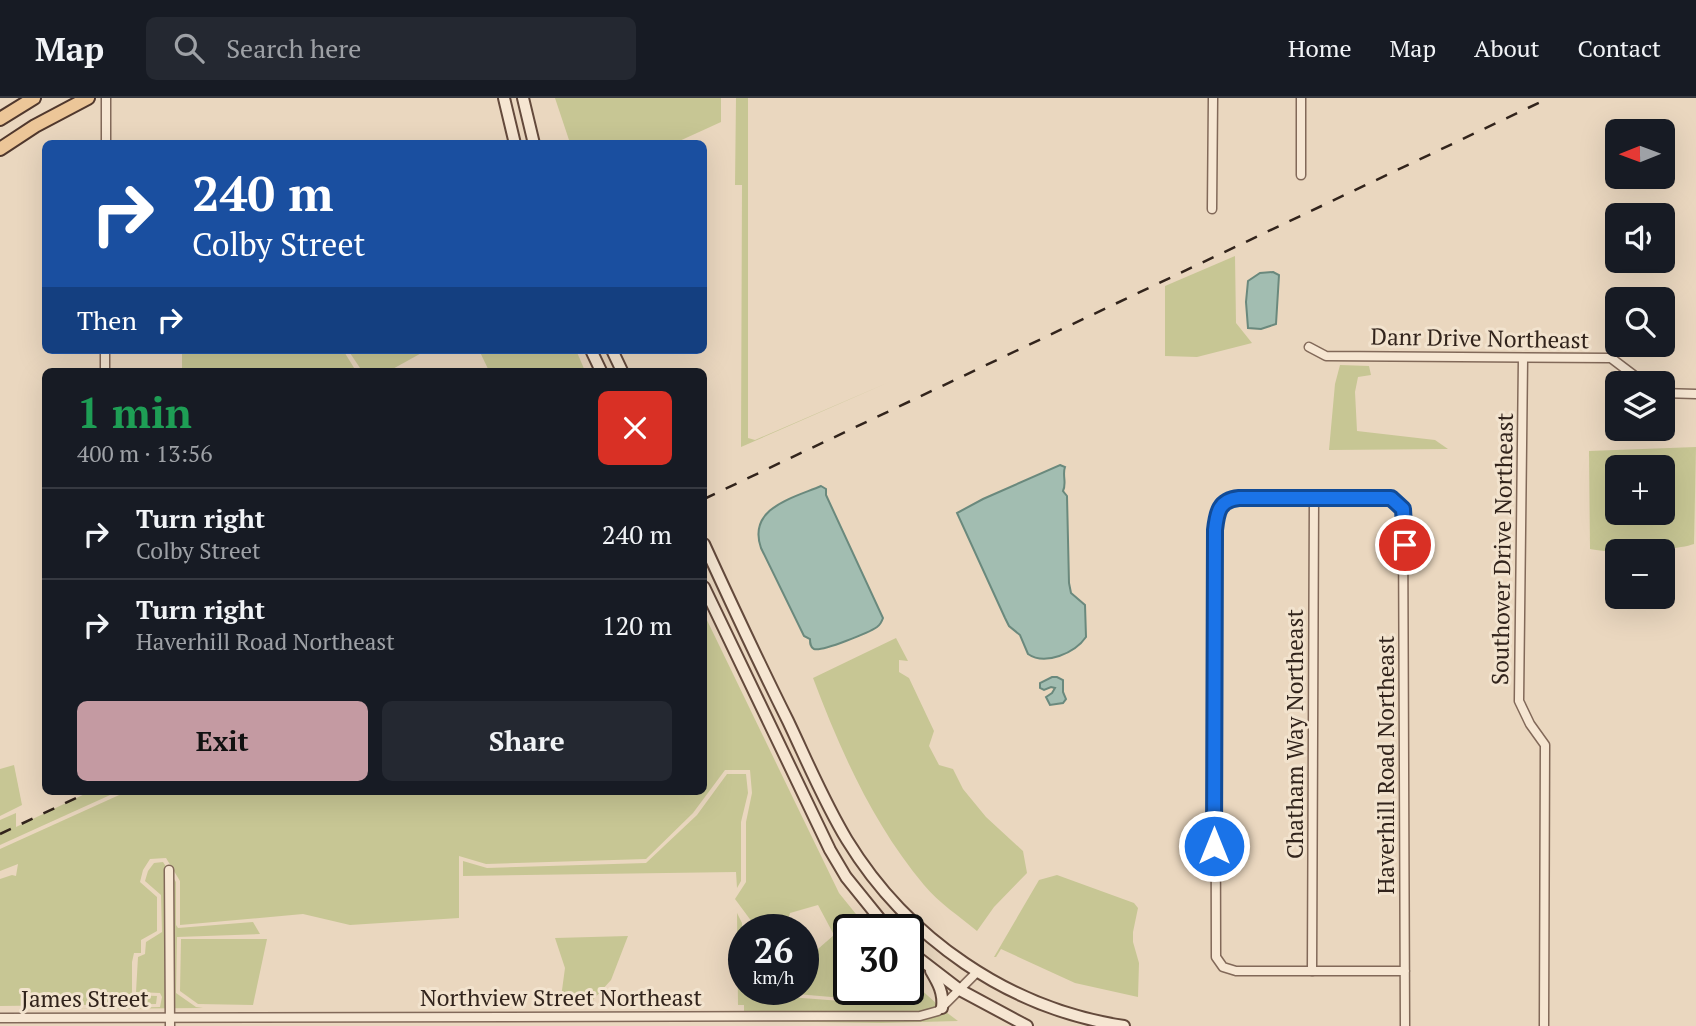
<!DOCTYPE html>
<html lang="en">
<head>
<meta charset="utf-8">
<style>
  body { margin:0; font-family:"PT Serif",serif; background:#242831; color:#f1f3f6; height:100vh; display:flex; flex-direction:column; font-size:26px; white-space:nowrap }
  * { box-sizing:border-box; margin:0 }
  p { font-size:23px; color:#9ea1a6 }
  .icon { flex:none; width:38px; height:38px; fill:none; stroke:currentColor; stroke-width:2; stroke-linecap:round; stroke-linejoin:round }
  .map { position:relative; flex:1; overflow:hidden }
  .panel { position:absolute; left:42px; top:270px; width:665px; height:427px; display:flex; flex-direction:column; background:#171b24; border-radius:10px; box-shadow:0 7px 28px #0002 }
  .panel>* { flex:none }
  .top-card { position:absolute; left:42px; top:42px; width:665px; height:214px; border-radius:10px; box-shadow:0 7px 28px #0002; background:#1a4fa0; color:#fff; overflow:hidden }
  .needle { width:46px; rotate:269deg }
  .controls { position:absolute; left:1605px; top:21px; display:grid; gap:14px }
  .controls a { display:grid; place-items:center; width:70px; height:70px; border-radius:10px; background:#171b24; box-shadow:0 7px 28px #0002; font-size:35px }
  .speed { position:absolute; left:728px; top:816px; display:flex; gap:14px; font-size:35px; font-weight:700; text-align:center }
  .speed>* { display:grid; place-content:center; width:91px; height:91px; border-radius:50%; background:#171b24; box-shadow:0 7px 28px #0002; line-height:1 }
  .speed small { font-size:18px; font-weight:400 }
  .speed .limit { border:4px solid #111; border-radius:10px; background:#fff; color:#111 }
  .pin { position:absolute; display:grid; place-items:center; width:60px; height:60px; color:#fff; margin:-30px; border:4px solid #fff; border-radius:50%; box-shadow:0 2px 7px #0007 }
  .me { position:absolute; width:77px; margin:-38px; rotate:0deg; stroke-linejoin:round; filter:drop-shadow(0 0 5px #0008) }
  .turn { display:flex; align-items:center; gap:24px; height:147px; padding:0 35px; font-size:32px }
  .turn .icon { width:91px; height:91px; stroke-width:2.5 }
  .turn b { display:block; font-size:49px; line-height:60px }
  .then { display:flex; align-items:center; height:66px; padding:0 35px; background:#0003; gap:14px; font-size:26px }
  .round { display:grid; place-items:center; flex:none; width:74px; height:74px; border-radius:10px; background:#242831 }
  .overview { display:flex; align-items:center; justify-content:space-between; height:119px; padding:0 35px }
  h1 { font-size:42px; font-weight:600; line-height:52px; color:#1e9e55 }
  .cta { display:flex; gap:14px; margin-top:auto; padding:14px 35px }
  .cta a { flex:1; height:80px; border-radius:10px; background:#c49aa2; color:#111; font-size:28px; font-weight:600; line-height:80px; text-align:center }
  .cta a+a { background:#242831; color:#f1f3f6 }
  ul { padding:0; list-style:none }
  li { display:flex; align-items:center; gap:21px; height:91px; padding:0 35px; border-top:2px solid #363941 }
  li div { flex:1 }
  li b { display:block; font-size:26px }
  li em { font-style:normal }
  header { display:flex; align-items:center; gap:42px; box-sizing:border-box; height:98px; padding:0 35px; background:#171b24; border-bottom:2px solid #363941 }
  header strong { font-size:33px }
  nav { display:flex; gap:38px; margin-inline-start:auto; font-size:24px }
  .search { width:490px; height:63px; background:#242831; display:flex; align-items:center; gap:18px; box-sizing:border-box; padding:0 24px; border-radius:10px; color:#9ea1a6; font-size:26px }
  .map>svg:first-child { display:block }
</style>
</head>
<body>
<header>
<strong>Map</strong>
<div class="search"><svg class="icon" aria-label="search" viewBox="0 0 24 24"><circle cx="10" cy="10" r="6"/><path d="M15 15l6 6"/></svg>Search here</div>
<nav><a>Home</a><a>Map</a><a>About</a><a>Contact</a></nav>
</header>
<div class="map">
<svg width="1696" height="928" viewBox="0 0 1696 928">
  <rect width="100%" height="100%" fill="#ead7bf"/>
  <g fill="#c7c694" fill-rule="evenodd">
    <polygon points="555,0 721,0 721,24 675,45 570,45"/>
    <polygon points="736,0 748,0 748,340 755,342 887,285 741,349 742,87 735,87"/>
    <polygon points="1235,158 1236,225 1252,245 1197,259 1165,258 1165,188"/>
    <polygon points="182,252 343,252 356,273 182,273"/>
    <polygon points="348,252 427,252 389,273 362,273"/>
    <polygon points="479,252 576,252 585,273 489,273"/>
    <polygon points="1340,267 1369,268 1371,277 1358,279 1355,294 1357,333 1435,342 1448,351 1329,352 1335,286"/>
    <path d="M1696 349 1694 446C1674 453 1611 456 1590 451L1589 353ZM1617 369H1662V415H1617Z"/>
    <polygon points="704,516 839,795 868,831 849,831 849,891 904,891 866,902 750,892 803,891 803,864 834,837 818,807 790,815 785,831 753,831 752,824 735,801 746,784 746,724 752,695 750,672 725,672 693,715 646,761 486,766 459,758 459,820 350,827 303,816 180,827 180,783 166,760 150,761 143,772 140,784 157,799 157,833 141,842 141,855 134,855 132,864 132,897 157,898 156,906 0,908 0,781 12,777 16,778 18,766 0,773 0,751 128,693 704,693"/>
    <path d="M896 540 908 563 899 562V574L909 580 934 633 929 648 939 667 953 671 963 691 986 719 1023 753 1027 775 994 809 977 833C959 818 939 805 924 787 873 726 841 654 813 580Z"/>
    <polygon points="14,667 22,707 0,718 0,671"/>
    <polygon points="727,676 746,676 748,695 741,724 741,783 737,790 736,774 463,778 463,763 487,770 646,765 697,717"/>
    <polygon points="91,693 119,693 0,747 0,722 16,715 16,729"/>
    <polygon points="163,764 176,784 176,827 178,830 253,824 260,836 177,839 176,895 196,909 203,910 73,911 160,909 162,899 160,895 136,894 138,859 145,856 146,844 162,834 161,797 145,783 148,773 154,765"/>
    <polygon points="1057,777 1134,805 1138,810 1133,834 1133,844 1139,865 1138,899 1075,885 1001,851 996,859 994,859 1039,782"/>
    <polygon points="737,815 742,825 744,891 749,896 868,905 910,893 911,890 908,880 937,906 936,913 946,914 958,923 881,925 744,923 744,907 738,907"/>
    <polygon points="628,838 611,882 592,903 591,908 560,907 565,870 555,840"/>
    <polygon points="181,841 267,841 253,907 198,906 180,893"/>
  </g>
  <g fill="#a2bdb1" stroke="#6a897d" stroke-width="2">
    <polygon points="1273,174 1279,177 1276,226 1261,231 1248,230 1246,204 1248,183 1260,175"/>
    <path d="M1060 367 1065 369C1062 377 1067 385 1063 393L1067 398 1069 485 1071 495 1085 507 1086 539C1075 555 1045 568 1028 556L1020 537 1009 528 1005 520 957 415 983 401Z"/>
    <path d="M821 388 826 391V397L883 520C882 523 881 526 877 529 870 534 822 554 814 551 810 549 810 545 810 541L804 538 761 450C747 410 793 400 821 388Z"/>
    <polygon points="1052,579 1057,579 1063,582 1063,594 1066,601 1063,605 1050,607 1046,599 1052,595 1055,590 1051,589 1044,592 1040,590 1040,585"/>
  </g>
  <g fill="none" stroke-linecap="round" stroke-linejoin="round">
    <defs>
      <g id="minor">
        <polyline points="106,46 106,0"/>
        <polyline points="1301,77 1301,0"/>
        <polyline points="1212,111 1213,0"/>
        <polyline points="1309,249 1326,258 1611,260 1644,285"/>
        <polyline points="1523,261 1519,603 1530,626 1545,647 1544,928"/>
        <polyline points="105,273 105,252"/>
        <polyline points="1662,295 1696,296"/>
        <polyline points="169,772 170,928"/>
        <polyline points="1312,873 1314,399"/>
        <path d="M1405 873H1236L1223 869 1216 859 1215 432C1217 414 1219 402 1239 400L1384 398 1396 402 1403 411 1405 928"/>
        <polyline points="0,920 920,918 938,913 977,874"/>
      </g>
      <g id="secondary">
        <polyline points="504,0 515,46"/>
        <polyline points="523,0 534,46"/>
        <polyline points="591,252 601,273"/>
        <polyline points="612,252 622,273"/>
        <path d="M704 446C731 505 759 565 788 623 807 663 824 704 847 742 907 840 1009 911 1124 928"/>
        <polyline points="704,489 830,752 846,779 888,831"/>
        <polyline points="908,852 960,892 1027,928"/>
        <path d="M931 873C938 885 944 895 942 910"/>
      </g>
      <g id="primary">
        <polyline points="0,21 34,0"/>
        <polyline points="0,51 35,28 88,0"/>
      </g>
    </defs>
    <use href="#minor" stroke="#826959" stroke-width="11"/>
    <use href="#secondary" stroke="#644a3c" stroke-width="14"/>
    <use href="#primary" stroke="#50382d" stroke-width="16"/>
    <use href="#minor" stroke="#f6e6d2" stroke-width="8"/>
    <use href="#secondary" stroke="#f6e6d2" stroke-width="10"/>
    <use href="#primary" stroke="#ecc698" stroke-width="12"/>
    <g stroke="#32241c" stroke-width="2.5" stroke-dasharray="12 12" stroke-linecap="butt">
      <polyline points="704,401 1549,0"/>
      <polyline points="0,736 91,693"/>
    </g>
  </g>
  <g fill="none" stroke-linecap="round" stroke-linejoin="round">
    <defs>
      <path id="route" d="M1214 748 1215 432C1217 414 1219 402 1239 400H1391L1403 411 1405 447"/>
    </defs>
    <use href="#route" stroke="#114b97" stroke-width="18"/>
    <use href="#route" stroke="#1a73e8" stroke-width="12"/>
  </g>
  <g text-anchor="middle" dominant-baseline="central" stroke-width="6" stroke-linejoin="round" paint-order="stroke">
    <g font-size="23" fill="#32241c" stroke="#f2e3ce">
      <text transform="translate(1480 240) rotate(1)">Danr Drive Northeast</text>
      <text transform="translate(1502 451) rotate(-89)">Southover Drive Northeast</text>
      <text transform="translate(1294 636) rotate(-90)">Chatham Way Northeast</text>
      <text transform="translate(1385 667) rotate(-90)">Haverhill Road Northeast</text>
      <text x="561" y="899">Northview Street Northeast</text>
      <text x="85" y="900">James Street</text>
    </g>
  </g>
</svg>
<div class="controls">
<a><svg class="needle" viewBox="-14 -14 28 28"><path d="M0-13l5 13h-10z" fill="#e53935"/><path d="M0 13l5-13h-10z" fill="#9ea1a6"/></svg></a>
<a><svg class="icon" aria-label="sound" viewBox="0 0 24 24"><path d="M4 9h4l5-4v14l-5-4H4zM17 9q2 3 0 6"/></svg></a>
<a><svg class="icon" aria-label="search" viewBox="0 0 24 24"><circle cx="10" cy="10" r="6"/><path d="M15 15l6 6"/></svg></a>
<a><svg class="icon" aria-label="layers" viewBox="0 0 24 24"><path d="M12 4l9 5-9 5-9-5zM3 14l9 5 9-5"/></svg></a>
<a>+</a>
<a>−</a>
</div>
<div class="speed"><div>26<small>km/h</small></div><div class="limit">30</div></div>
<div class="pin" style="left:1405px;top:447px;background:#d93025"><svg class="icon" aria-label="arrive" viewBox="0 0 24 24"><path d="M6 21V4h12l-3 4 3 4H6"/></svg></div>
<svg class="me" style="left:1214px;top:748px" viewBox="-20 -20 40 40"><circle r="17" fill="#1a73e8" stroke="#fff" stroke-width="3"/><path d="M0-11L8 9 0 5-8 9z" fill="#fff"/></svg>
<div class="top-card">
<div class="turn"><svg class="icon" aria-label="right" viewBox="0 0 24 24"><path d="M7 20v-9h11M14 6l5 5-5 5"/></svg><div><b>240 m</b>Colby Street</div></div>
<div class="then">Then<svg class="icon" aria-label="right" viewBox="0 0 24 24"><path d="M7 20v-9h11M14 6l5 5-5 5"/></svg></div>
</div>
<section class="panel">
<div class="overview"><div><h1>1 min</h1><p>400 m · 13:56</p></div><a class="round" style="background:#d93025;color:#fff"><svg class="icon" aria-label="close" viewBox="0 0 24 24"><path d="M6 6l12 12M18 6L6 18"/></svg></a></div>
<ul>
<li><svg class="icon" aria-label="right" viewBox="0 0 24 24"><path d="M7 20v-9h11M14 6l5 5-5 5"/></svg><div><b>Turn right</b><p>Colby Street</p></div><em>240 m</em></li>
<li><svg class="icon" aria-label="right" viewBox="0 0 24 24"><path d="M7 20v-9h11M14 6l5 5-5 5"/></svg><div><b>Turn right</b><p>Haverhill Road Northeast</p></div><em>120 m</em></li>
</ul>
<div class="cta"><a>Exit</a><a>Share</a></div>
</section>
</div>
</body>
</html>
